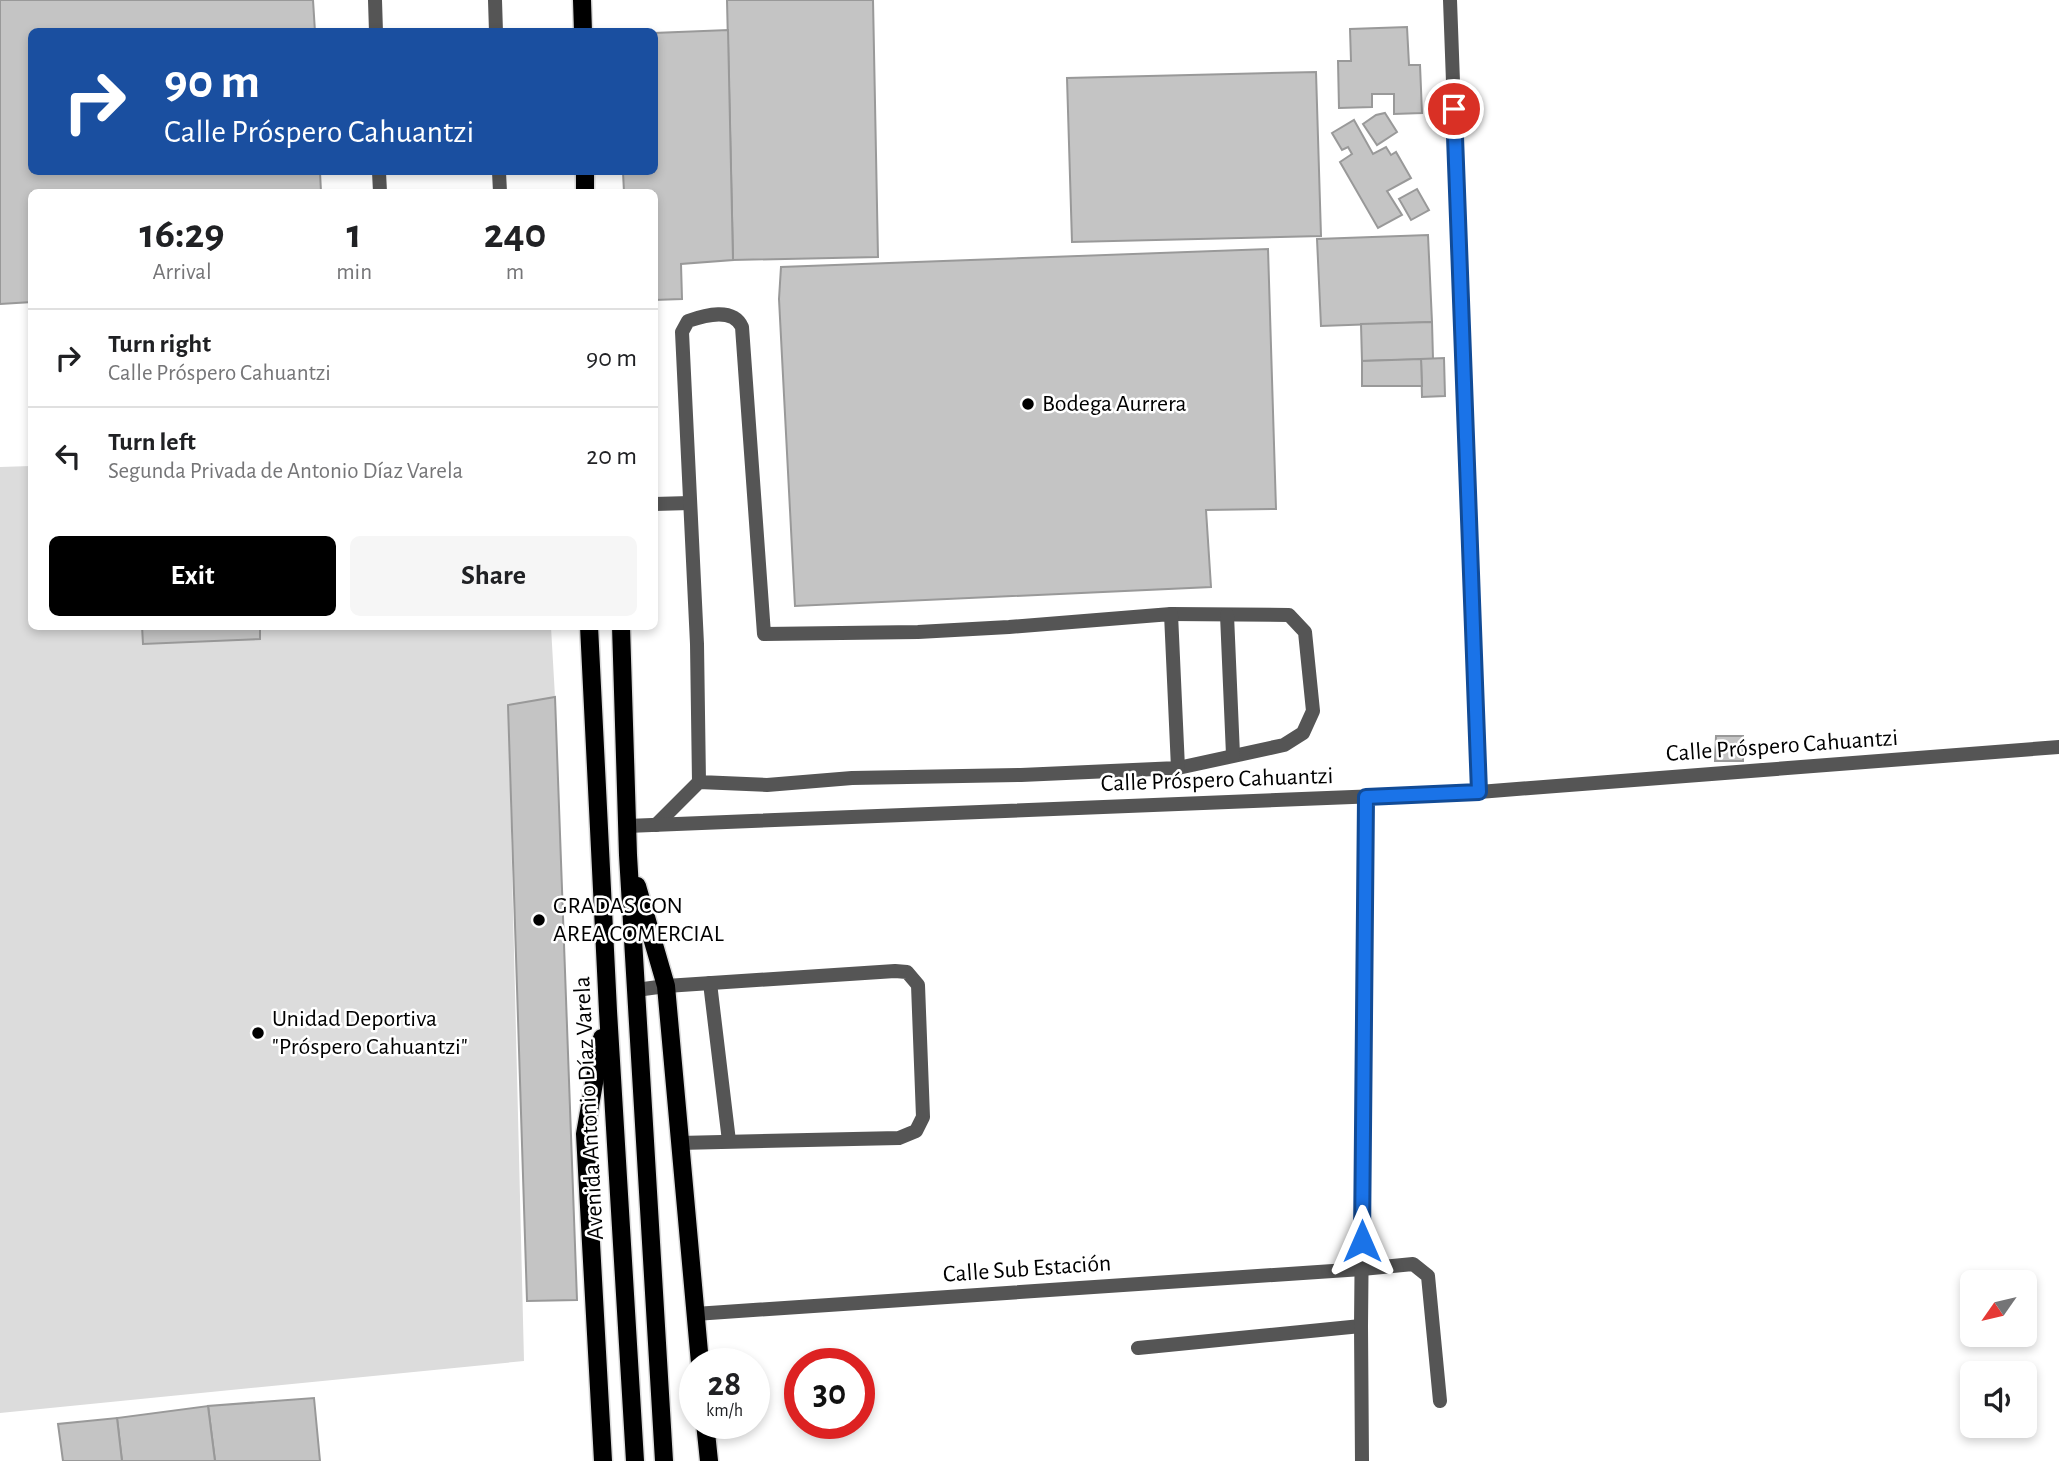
<!DOCTYPE html>
<html lang="en">
<head>
<meta charset="utf-8">
<style>
  body { margin:0; font-family:"Alegreya Sans",sans-serif; background:#f6f6f6; color:#202124; height:100vh; display:flex; flex-direction:column; font-size:26px; white-space:nowrap }
  * { box-sizing:border-box; margin:0 }
  p { font-size:23px; color:#757577 }
  .icon { flex:none; width:38px; height:38px; fill:none; stroke:currentColor; stroke-width:2; stroke-linecap:round; stroke-linejoin:round }
  .map { position:relative; flex:1; overflow:hidden }
  .panel { position:absolute; left:28px; top:189px; width:630px; height:441px; display:flex; flex-direction:column; background:#fff; border-radius:10px; box-shadow:0 4px 10px #0003 }
  .panel>* { flex:none }
  .guide { position:absolute; left:28px; top:28px; width:630px; height:147px; border-radius:10px; box-shadow:0 4px 10px #0003; background:#1a4fa0; color:#fff; overflow:hidden }
  .needle { width:46px; rotate:236deg }
  .fabs { position:absolute; left:1960px; top:1270px; display:grid; gap:14px }
  .fabs a { display:grid; place-items:center; width:77px; height:77px; border-radius:10px; background:#fff; box-shadow:0 4px 10px #0003; font-size:35px }
  .speed { position:absolute; left:679px; top:1348px; display:flex; gap:14px; font-size:35px; font-weight:700; text-align:center }
  .speed>* { display:grid; place-content:center; width:91px; height:91px; border-radius:50%; background:#fff; box-shadow:0 4px 10px #0003; line-height:1 }
  .speed small { font-size:18px; font-weight:400 }
  .speed .limit { border:10px solid #d22; background:#fff; color:#111 }
  .pin { position:absolute; display:grid; place-items:center; width:60px; height:60px; color:#fff; margin:-30px; border:4px solid #fff; border-radius:50%; box-shadow:0 2px 7px #0007 }
  .me { position:absolute; width:77px; margin:-38px; rotate:0deg; stroke-linejoin:round; filter:drop-shadow(0 0 5px #0008) }
  .turn { display:flex; align-items:center; gap:24px; height:147px; padding:0 21px; font-size:32px }
  .turn .icon { width:91px; height:91px; stroke-width:2.5 }
  .turn b { display:block; font-size:49px; line-height:60px }
  .eta { display:flex; justify-content:space-evenly; align-items:center; height:119px; text-align:center }
  .eta b { font-size:42px; font-weight:700; line-height:49px }
  .button { display:flex; gap:14px; margin-top:auto; padding:14px 21px }
  .button a { flex:1; height:80px; border-radius:10px; background:#000; color:#fff; font-size:28px; font-weight:700; line-height:80px; text-align:center }
  .button a+a { background:#f6f6f6; color:#202124 }
  ul { padding:0; list-style:none }
  li { display:flex; align-items:center; gap:21px; height:98px; padding:0 21px; border-top:2px solid #e0e0e0 }
  li div { flex:1 }
  li b { display:block; font-size:26px }
  li em { font-style:normal }
  .map>svg:first-child { display:block }
</style>
</head>
<body>
<div class="map">
<svg width="2059" height="1461" viewBox="0 0 2059 1461">
  <rect width="100%" height="100%" fill="#fff"/>
  <polygon fill="#dcdcdc" points="31,466 32,626 551,627 555,697 508,705 524,1361 0,1413 0,467"/>
  <g fill="#c4c4c4" stroke="#999" stroke-width="2">
    <polygon points="0,0 313,0 315,32 32,32 32,172 320,172 321,192 32,192 32,302 0,304"/>
    <polygon points="727,0 873,0 878,257 733,260"/>
    <polygon points="1407,27 1409,65 1420,65 1422,113 1394,114 1394,94 1372,94 1372,107 1339,108 1338,61 1351,61 1350,29"/>
    <polygon points="728,30 733,260 681,264 682,299 654,300 654,192 624,192 623,172 654,172 654,33"/>
    <polygon points="1316,72 1321,236 1072,242 1067,78"/>
    <polygon points="1385,113 1397,132 1377,145 1363,124 1376,115"/>
    <polygon points="1354,120 1373,154 1386,147 1391,155 1396,152 1411,178 1387,191 1402,215 1378,228 1340,162 1352,154 1348,147 1342,150 1332,133"/>
    <polygon points="1417,189 1429,210 1411,220 1399,199"/>
    <polygon points="1428,235 1432,322 1321,326 1317,239"/>
    <polygon points="1268,249 1276,509 1206,510 1211,587 795,606 779,299 781,267"/>
    <polygon points="1432,322 1433,359 1362,361 1361,324"/>
    <polygon points="1444,358 1445,396 1422,397 1421,359"/>
    <polygon points="1421,359 1422,386 1362,386 1362,361"/>
    <polygon points="142,626 260,626 260,639 143,644"/>
    <polygon points="555,697 577,1300 527,1301 508,705"/>
    <polygon points="1716,736 1743,736 1743,761 1715,761"/>
    <polygon points="314,1398 320,1461 215,1461 208,1406"/>
    <polygon points="208,1406 215,1461 122,1461 117,1418"/>
    <polygon points="117,1418 122,1461 63,1461 58,1424"/>
  </g>
  <g fill="none" stroke-linecap="round" stroke-linejoin="round">
    <defs>
      <g id="primary">
        <polyline points="582,0 583,32"/>
        <polyline points="585,172 585,192"/>
        <polyline points="589,626 608,1011 635,1461"/>
        <polyline points="621,626 628,855 664,1461"/>
        <polyline points="637,886 666,986 700,1363"/>
        <polyline points="602,1038 585,1134 603,1461"/>
        <polyline points="705,1423 709,1461"/>
      </g>
    </defs>
    <use href="#primary" stroke="#dbdbdb" stroke-width="21"/>
    <g stroke="#555" stroke-width="14">
      <polyline points="375,0 376,32"/>
      <polyline points="495,0 496,32"/>
      <polyline points="379,172 380,192"/>
      <polyline points="499,172 500,192"/>
      <polyline points="654,504 690,503"/>
      <polyline points="1171,614 1289,615 1305,632 1313,711 1303,733 1284,745 1178,768"/>
      <polyline points="1227,615 1233,755"/>
      <path d="M656 825 699 782 697 644 682 332 688 321C705 315 733 307 742 327L764 634 918 632 1009 627 1171 614 1178 768 1021 775 852 778 767 785 699 782"/>
      <polyline points="710,983 729,1141"/>
      <polyline points="636,990 666,986 895,971 907,972 918,985 923,1117 916,1131 899,1138 679,1143"/>
      <polyline points="1362,1269 1413,1264 1428,1276 1440,1401"/>
      <polyline points="1138,1348 1361,1326"/>
    </g>
    <g stroke="#555" stroke-width="14">
      <polyline points="1450,0 1479,792"/>
      <polyline points="627,826 1479,792 2059,747"/>
      <polyline points="695,1314 1362,1269"/>
      <polyline points="1362,1461 1361,1326 1366,797"/>
    </g>
    <use href="#primary" stroke="#000" stroke-width="18"/>
  </g>
  <g fill="none" stroke-linecap="round" stroke-linejoin="round">
    <defs>
      <polyline id="route" points="1362,1241 1366,797 1479,792 1454,109"/>
    </defs>
    <use href="#route" stroke="#114b97" stroke-width="18"/>
    <use href="#route" stroke="#1a73e8" stroke-width="12"/>
  </g>
  <g fill="#000" stroke="#fff" stroke-width="2.5">
    <circle cx="1028" cy="404" r="7"/>
    <circle cx="539" cy="920" r="7"/>
    <circle cx="258" cy="1033" r="7"/>
  </g>
  <g text-anchor="middle" dominant-baseline="central" stroke-width="5" stroke-linejoin="round" paint-order="stroke">
    <g font-size="24" fill="#000" stroke="#fff" text-anchor="start">
      <text x="1042" y="404">Bodega Aurrera</text>
      <text x="553" y="906">GRADAS CON<tspan x="553" dy="28">AREA COMERCIAL</tspan></text>
      <text x="272" y="1019">Unidad Deportiva<tspan x="272" dy="28">"Próspero Cahuantzi"</tspan></text>
    </g>
    <g font-size="24" fill="#000" stroke="#fff">
      <text transform="translate(1782 746) rotate(-4)">Calle Próspero Cahuantzi</text>
      <text transform="translate(1217 780) rotate(-2)">Calle Próspero Cahuantzi</text>
      <text transform="translate(589 1108) rotate(-93)">Avenida Antonio Díaz Varela</text>
      <text transform="translate(1027 1269) rotate(-4)">Calle Sub Estación</text>
    </g>
  </g>
</svg>
<div class="fabs">
<a><svg class="needle" viewBox="-14 -14 28 28"><path d="M0-13l5 13h-10z" fill="#e53935"/><path d="M0 13l5-13h-10z" fill="#757577"/></svg></a>
<a><svg class="icon" aria-label="sound" viewBox="0 0 24 24"><path d="M4 9h4l5-4v14l-5-4H4zM17 9q2 3 0 6"/></svg></a>
</div>
<div class="speed"><div>28<small>km/h</small></div><div class="limit">30</div></div>
<div class="pin" style="left:1454px;top:109px;background:#d93025"><svg class="icon" aria-label="arrive" viewBox="0 0 24 24"><path d="M6 21V4h12l-3 4 3 4H6"/></svg></div>
<svg class="me" style="left:1362px;top:1241px" viewBox="-20 -20 40 40"><path d="M0-17L14 15 0 8-14 15z" fill="#1a73e8" stroke="#fff" stroke-width="4"/></svg>
<div class="guide">
<div class="turn"><svg class="icon" aria-label="right" viewBox="0 0 24 24"><path d="M7 20v-9h11M14 6l5 5-5 5"/></svg><div><b>90 m</b>Calle Próspero Cahuantzi</div></div>
</div>
<section class="panel">
<div class="eta">
<div><b>16:29</b><p>Arrival</p></div>
<div><b>1</b><p>min</p></div>
<div><b>240</b><p>m</p></div>
</div>
<ul>
<li><svg class="icon" aria-label="right" viewBox="0 0 24 24"><path d="M7 20v-9h11M14 6l5 5-5 5"/></svg><div><b>Turn right</b><p>Calle Próspero Cahuantzi</p></div><em>90 m</em></li>
<li><svg class="icon" aria-label="left" viewBox="0 0 24 24"><path d="M17 20v-9H6M10 6l-5 5 5 5"/></svg><div><b>Turn left</b><p>Segunda Privada de Antonio Díaz Varela</p></div><em>20 m</em></li>
</ul>
<div class="button"><a>Exit</a><a>Share</a></div>
</section>
</div>
</body>
</html>
